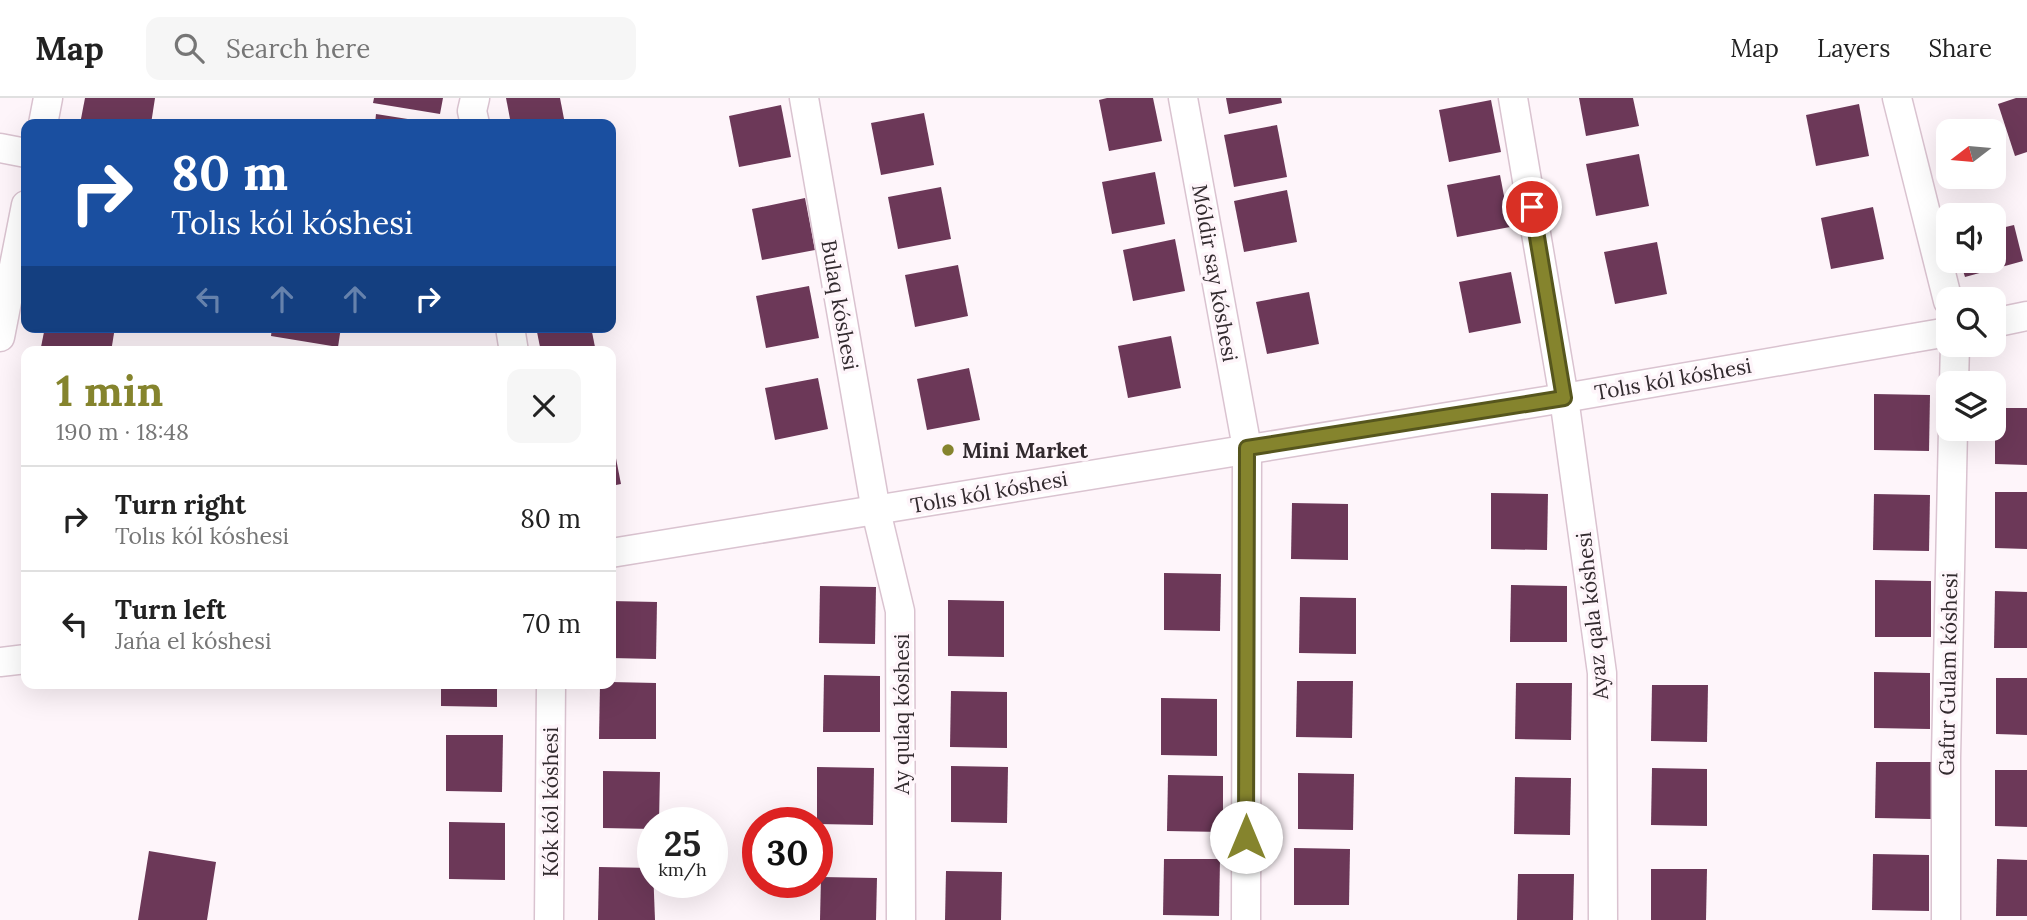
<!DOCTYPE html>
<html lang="en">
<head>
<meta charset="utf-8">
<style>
  body { margin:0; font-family:Lora,serif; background:#f6f6f6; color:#222; height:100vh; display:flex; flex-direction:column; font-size:26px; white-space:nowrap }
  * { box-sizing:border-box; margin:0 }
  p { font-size:23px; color:#767676 }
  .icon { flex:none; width:38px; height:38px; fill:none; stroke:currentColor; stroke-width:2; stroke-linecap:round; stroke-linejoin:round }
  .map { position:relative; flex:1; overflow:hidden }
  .details { position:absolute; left:21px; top:248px; width:595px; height:343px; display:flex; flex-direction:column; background:#fff; border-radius:14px; box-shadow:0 7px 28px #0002 }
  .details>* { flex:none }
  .top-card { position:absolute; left:21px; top:21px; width:595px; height:214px; border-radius:14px; box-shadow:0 7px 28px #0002; background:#1a4fa0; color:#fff; overflow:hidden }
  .needle { width:46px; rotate:254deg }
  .fabs { position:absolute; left:1936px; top:21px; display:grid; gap:14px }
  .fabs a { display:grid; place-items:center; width:70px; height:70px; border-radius:14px; background:#fff; box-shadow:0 7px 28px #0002; font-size:35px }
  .speed { position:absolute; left:637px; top:709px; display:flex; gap:14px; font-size:35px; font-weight:700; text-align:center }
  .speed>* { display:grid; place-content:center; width:91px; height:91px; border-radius:50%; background:#fff; box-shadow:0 7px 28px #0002; line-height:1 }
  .speed small { font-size:18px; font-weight:400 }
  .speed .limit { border:10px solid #d22; background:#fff; color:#111 }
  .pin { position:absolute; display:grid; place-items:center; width:60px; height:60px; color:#fff; margin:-30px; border:4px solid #fff; border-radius:50%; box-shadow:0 2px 7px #0007 }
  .me { position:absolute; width:77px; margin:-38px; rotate:0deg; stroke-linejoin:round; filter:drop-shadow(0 0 5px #0008) }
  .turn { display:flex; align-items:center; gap:24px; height:147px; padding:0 35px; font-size:32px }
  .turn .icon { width:91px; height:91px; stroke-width:2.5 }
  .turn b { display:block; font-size:49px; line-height:60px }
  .lanes { display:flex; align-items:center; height:66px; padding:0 35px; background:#0003; justify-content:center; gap:35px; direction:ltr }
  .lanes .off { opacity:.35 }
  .round { display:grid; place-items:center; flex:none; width:74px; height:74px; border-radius:14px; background:#f6f6f6 }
  .head { display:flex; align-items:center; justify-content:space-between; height:119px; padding:0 35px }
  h1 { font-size:42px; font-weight:800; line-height:52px; color:#85842d }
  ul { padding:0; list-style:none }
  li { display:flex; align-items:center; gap:21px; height:105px; padding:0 35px; border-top:2px solid #e0e0e0 }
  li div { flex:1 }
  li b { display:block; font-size:26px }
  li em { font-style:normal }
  header { display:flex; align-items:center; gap:42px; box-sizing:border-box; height:98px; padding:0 35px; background:#fff; border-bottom:2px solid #e0e0e0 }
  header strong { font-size:33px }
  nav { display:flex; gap:38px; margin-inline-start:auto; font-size:24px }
  .search { width:490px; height:63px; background:#f6f6f6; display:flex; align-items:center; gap:18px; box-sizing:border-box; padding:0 24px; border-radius:14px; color:#767676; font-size:26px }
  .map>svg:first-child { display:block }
</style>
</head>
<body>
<header>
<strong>Map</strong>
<div class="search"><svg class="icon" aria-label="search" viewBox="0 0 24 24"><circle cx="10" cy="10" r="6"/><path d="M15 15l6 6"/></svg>Search here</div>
<nav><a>Map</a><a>Layers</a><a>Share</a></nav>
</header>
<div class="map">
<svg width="2027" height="822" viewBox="0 0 2027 822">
  <rect width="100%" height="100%" fill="#fef5fa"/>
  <g fill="#6c3858">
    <polygon points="85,0 155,0 151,26 80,26"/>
    <polygon points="374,0 443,0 440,16 373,5"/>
    <polygon points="506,0 560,0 565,26 511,26"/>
    <polygon points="1107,0 1153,0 1162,43 1109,53 1099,2"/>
    <polygon points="1226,0 1281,0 1282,5 1229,16"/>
    <polygon points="1579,0 1633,0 1639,28 1586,38"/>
    <polygon points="2016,0 2027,0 2027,54 2015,58 1998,6"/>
    <polygon points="1491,2 1501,54 1449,64 1439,12"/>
    <polygon points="1859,6 1869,58 1816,68 1806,17"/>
    <polygon points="781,7 791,59 739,69 729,18"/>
    <polygon points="924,15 934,67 881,77 871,25"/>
    <polygon points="376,16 433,25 433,26 375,26"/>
    <polygon points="1277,27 1287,79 1234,89 1224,37"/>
    <polygon points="1639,56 1649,108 1596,118 1586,66"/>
    <polygon points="1155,74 1165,126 1112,136 1102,84"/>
    <polygon points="1500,77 1510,129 1457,139 1447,87"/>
    <polygon points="941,89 951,141 898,151 888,99"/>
    <polygon points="1287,92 1297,144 1244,154 1234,103"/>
    <polygon points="805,100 815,152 762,162 752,111"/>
    <polygon points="1873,109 1884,161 1831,171 1821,120"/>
    <polygon points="2014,127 2023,163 1965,179 1960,163 1993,163 1993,132"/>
    <polygon points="1175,141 1185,193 1133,203 1123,152"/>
    <polygon points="1657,144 1667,196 1615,206 1604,154"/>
    <polygon points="958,167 968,218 915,229 905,177"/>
    <polygon points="1511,174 1521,225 1469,235 1459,184"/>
    <polygon points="809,188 819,240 766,250 756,198"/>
    <polygon points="1309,194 1319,246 1267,256 1256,204"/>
    <polygon points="45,229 115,229 111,254 40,254"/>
    <polygon points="272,229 341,229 338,249 271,238"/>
    <polygon points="536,229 591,229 596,254 541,254"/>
    <polygon points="1171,238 1181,290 1128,300 1118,248"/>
    <polygon points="969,270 980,322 927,332 917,281"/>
    <polygon points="818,280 828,331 775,342 765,290"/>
    <polygon points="1874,296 1930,297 1929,353 1874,352"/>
    <polygon points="1995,310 2027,310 2027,367 1995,366"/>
    <polygon points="612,340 621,386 611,388 611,341"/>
    <polygon points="1995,394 2027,394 2027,451 1995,450"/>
    <polygon points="1491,395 1548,396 1547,452 1491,451"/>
    <polygon points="1874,396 1930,397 1929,453 1873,452"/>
    <polygon points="1292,405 1348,406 1348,462 1291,461"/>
    <polygon points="1164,475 1221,476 1220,533 1164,532"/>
    <polygon points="1875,482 1931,483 1931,539 1875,539"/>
    <polygon points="1511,487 1567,488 1567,544 1510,544"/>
    <polygon points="820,488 876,489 875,546 819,545"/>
    <polygon points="1995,493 2027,494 2027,550 1994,550"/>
    <polygon points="1300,499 1356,500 1356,556 1299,555"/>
    <polygon points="948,502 1004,503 1004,559 948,558"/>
    <polygon points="611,503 657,504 656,561 611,560"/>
    <polygon points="1874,574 1930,575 1930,631 1874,630"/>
    <polygon points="824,577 880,578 880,634 823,634"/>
    <polygon points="1996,580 2027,580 2027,637 1996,636"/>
    <polygon points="1297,583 1353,583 1352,640 1296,639"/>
    <polygon points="611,584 656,585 656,641 599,641 600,586"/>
    <polygon points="1516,585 1572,585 1571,642 1515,641"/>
    <polygon points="441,586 497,586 497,609 441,608"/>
    <polygon points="1652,587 1708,587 1707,644 1651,643"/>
    <polygon points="951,593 1007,594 1007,650 950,649"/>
    <polygon points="1161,600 1217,601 1217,658 1161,657"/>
    <polygon points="446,637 503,637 502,694 446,693"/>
    <polygon points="1876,664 1932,664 1931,721 1875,720"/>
    <polygon points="951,668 1008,669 1007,725 951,724"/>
    <polygon points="817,669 874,670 873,727 817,726"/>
    <polygon points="1652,670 1707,671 1707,728 1651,727"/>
    <polygon points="1995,672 2027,672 2027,729 1995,728"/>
    <polygon points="603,673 660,674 659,724 653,724 653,731 603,730"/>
    <polygon points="1298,675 1354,676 1353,732 1298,731"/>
    <polygon points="1168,677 1223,678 1223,734 1167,733"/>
    <polygon points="1515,679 1571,680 1570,737 1514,736"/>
    <polygon points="449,724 505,725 505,782 449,781"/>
    <polygon points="1294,750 1350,751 1349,807 1294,807"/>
    <polygon points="149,753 216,764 207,822 138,822"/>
    <polygon points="1873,756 1929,757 1929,813 1872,812"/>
    <polygon points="1164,761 1220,761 1219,818 1163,817"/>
    <polygon points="1997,761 2027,762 2027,818 1996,818"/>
    <polygon points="599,769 653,770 655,822 598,822"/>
    <polygon points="1651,771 1707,771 1706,822 1651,822"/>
    <polygon points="946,773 1002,774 1001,822 945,822"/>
    <polygon points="1518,776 1574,776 1573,822 1517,822"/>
    <polygon points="821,779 877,780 876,822 820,822"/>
  </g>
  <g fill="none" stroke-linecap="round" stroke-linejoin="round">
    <defs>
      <g id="street">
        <polyline points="804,0 876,413 900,513 901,822"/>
        <polyline points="1183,0 1247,350 1246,822"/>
        <polyline points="1513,0 1564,300 1602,575 1603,822"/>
        <polyline points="1897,0 1948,203"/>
        <polyline points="43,26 48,0"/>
        <polyline points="475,26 472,13 475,0"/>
        <polyline points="0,50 26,55"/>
        <polyline points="1993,225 2027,218"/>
        <polyline points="510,229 514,254"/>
        <polyline points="0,239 26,107"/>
        <polyline points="1954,285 1955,247"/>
        <polyline points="611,455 1564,300 1948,234"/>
        <polyline points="0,564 26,561"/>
        <polyline points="549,822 551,586"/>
        <polyline points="1946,822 1946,660 1953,331"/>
      </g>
    </defs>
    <use href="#street" stroke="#dac3d0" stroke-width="31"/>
    <use href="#street" stroke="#fff" stroke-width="28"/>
  </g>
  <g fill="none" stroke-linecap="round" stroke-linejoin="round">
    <defs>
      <polyline id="route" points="1246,739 1247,350 1564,300 1532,109"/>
    </defs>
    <use href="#route" stroke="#56561d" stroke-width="18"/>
    <use href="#route" stroke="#85842d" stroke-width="12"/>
  </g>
  <circle fill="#85842d" stroke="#fef5fa" stroke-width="2.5" cx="948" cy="352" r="7"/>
  <g text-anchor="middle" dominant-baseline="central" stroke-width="7" stroke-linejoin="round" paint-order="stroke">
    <g font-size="21" fill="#322a2e" stroke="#fef5fa">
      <text transform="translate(1215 175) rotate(80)">Móldir say kóshesi</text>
      <text transform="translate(840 207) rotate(80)">Bulaq kóshesi</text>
      <text transform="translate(1673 281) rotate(-10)">Tolıs kól kóshesi</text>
      <text transform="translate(989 394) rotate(-10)">Tolıs kól kóshesi</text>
      <text transform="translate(1592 518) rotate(-96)">Ayaz qala kóshesi</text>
      <text transform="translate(1948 576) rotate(-89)">Gafur Gulam kóshesi</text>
      <text transform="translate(901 616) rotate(-90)">Ay qulaq kóshesi</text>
      <text transform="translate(550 704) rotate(-90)">Kók kól kóshesi</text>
    </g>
    <g font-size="21" font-weight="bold" fill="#322a2e" stroke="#fef5fa" text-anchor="start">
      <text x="962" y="352">Mini Market</text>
    </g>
  </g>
</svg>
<div class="fabs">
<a><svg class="needle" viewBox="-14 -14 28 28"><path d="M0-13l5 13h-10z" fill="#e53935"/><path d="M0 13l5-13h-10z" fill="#767676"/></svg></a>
<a><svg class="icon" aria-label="sound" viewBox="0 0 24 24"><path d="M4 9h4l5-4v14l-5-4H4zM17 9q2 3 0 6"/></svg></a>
<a><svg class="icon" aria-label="search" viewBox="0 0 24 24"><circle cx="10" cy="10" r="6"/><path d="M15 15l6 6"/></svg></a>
<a><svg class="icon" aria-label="layers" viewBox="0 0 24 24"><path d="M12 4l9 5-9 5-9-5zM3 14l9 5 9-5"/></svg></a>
</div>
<div class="speed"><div>25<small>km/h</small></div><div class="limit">30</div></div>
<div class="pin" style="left:1532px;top:109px;background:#d93025"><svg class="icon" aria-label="arrive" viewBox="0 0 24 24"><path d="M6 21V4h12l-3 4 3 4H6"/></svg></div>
<svg class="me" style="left:1246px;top:739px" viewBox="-20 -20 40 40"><circle r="19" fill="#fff"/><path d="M0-13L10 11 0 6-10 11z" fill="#85842d"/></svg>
<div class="top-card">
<div class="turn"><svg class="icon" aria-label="right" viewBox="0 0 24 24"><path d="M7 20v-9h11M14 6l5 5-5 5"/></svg><div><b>80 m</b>Tolıs kól kóshesi</div></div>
<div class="lanes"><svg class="icon off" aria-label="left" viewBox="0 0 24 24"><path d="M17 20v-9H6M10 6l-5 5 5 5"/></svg><svg class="icon off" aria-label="ahead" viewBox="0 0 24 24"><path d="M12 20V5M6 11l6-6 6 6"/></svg><svg class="icon off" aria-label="ahead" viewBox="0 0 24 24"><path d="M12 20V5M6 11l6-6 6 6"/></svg><svg class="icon" aria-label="right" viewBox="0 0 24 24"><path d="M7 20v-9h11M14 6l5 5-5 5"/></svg></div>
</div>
<section class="details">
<div class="head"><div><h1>1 min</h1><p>190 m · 18:48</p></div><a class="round"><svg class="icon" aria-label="close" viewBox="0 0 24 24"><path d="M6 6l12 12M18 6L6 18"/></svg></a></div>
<ul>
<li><svg class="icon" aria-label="right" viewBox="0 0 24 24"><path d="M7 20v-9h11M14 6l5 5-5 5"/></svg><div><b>Turn right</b><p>Tolıs kól kóshesi</p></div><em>80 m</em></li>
<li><svg class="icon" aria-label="left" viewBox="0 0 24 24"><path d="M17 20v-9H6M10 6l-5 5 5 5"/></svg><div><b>Turn left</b><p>Jańa el kóshesi</p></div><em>70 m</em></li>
</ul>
</section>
</div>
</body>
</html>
